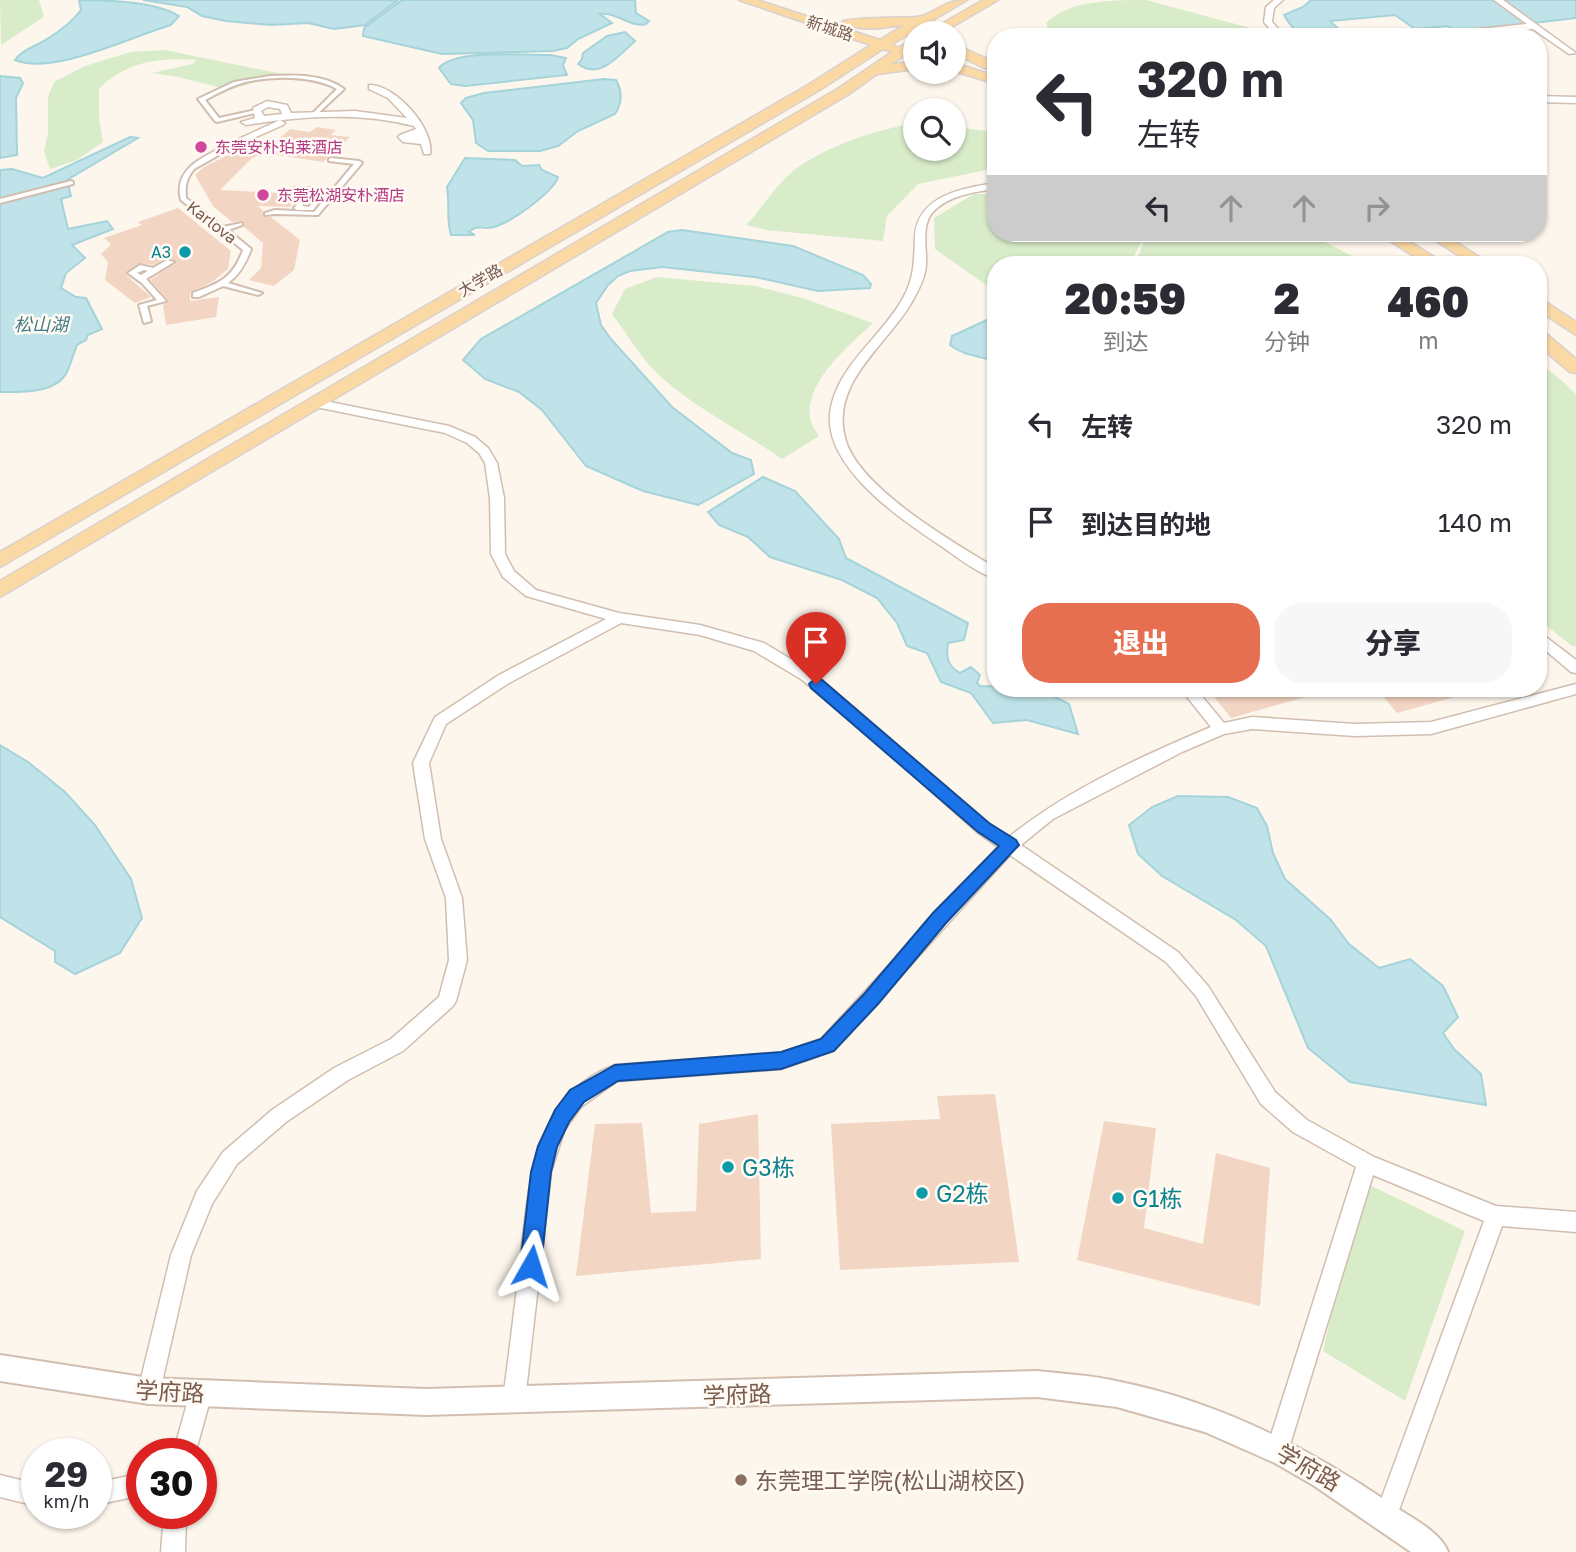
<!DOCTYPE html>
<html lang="zh">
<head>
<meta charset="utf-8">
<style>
  body { margin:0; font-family:"Golos Text","Noto Sans SC",sans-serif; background:#f7f7f7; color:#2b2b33; height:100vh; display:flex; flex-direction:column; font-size:26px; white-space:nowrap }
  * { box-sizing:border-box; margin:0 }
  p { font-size:23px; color:#7c7c81 }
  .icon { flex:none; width:38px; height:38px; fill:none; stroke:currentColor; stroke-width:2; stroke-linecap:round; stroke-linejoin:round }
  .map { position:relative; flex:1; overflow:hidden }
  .drawer { position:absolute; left:987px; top:256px; width:560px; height:441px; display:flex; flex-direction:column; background:#fff; border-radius:28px; box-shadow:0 2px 5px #0004 }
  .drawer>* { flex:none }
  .hud { position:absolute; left:987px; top:28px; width:560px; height:214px; border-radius:28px; box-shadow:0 2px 5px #0004; background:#fff; color:#2b2b33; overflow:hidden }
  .buttons { position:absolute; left:903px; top:21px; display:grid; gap:14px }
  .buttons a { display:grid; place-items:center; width:63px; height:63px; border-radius:50%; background:#fff; box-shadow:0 2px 5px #0004; font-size:35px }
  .speed { position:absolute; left:21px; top:1438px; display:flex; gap:14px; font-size:35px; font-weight:700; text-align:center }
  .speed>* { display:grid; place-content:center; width:91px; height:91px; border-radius:50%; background:#fff; box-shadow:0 2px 5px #0004; line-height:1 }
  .speed small { font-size:18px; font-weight:400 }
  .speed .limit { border:10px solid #d22; background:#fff; color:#111 }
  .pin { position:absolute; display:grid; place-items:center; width:60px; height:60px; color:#fff; margin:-72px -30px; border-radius:50% 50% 50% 0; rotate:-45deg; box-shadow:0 0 7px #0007 }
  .pin .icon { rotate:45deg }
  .me { position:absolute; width:77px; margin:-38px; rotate:6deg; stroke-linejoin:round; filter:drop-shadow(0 0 5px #0008) }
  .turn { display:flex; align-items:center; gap:24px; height:147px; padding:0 35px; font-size:32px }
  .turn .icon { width:91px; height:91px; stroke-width:2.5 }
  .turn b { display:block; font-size:49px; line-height:60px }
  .lanes { display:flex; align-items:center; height:66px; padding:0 35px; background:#0003; justify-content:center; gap:35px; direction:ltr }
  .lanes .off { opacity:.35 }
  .eta { display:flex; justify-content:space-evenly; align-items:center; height:119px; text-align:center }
  .eta b { font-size:42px; font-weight:800; line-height:49px }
  .cta { display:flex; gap:14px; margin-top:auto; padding:14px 35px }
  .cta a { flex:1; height:80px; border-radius:28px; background:#e76f51; color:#fff; font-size:28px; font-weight:800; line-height:80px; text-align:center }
  .cta a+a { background:#f7f7f7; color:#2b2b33 }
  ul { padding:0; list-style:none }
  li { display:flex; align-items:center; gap:21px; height:98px; padding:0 35px }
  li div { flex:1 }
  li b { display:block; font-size:26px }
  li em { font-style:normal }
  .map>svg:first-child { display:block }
</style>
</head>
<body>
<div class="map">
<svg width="1576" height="1552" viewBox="0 0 1576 1552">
  <rect width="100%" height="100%" fill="#fdf6ec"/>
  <g fill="#d8ecc9">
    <polygon points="0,0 39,0 44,17 1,45"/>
    <path d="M1146 0 1269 33 1273 37H1059L1049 32 1046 23C1068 0 1113 0 1146 0Z"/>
    <path d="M165 50 282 74 230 90 178 77 152 73 192 64 197 60C162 57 125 61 99 89V117L103 142 77 160 50 169 44 151 48 134V97L54 82 85 66 131 52Z"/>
    <path d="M915 124V149H954V127L996 132V168L918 184 887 216 883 241 766 230 746 225C762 208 776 185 793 171 822 148 878 128 915 124Z"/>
    <polygon points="974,194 996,194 996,233 1146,233 1130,264 996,264 996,292 935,249 934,218"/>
    <polygon points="1147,233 1307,233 1368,264 1135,264"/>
    <path d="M657 277 755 286 802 298 873 323C849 345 801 385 811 422 812 426 817 432 819 436L782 459C740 429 691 407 654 370 638 354 626 332 612 314L625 289Z"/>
    <polygon points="1538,364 1553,373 1576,394 1576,646 1572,646 1538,619"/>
    <polygon points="1361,1181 1465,1231 1405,1401 1323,1351"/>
  </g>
  <g fill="#bfe3e8" stroke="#a5d3da" stroke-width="2">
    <path d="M79 0C107 0 156 1 179 16L171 25 162 28C124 40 51 75 15 60 21 50 37 46 47 39 60 31 72 22 81 10Z"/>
    <polygon points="143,0 398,0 365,25 334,29 308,23 271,25 226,21 202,16 187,7"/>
    <path d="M402 0H635L636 13 649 21 646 24C630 28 618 12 600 14L612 23 578 39 567 48 553 51 442 54 363 36 364 28Z"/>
    <path d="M1311 0H1576V18L1456 32 1448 26 1415 29 1395 15 1330 21 1342 32C1315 38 1299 42 1284 15L1303 7Z"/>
    <path d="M625 32 635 41C620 54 600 81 578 64L582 59 583 53 607 36Z"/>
    <path d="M550 55 566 58 563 65 567 75 465 86 451 84 439 68C454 49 525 55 550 55Z"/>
    <polygon points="0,76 20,78 23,83 16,98 17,155 0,158"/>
    <path d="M604 79 616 80C623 92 622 103 615 114L578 131 558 146 540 151H488L476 143 473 120 461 103 466 98 484 93Z"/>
    <path d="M130 137 138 138 67 180 71 196 61 199 68 229 107 221 113 229 72 245 85 258 66 273 61 288 76 297 86 298 102 329 88 335 86 340 77 345C73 354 71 364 67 372 56 394 20 392 0 392V170L12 169 43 178Z"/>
    <path d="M465 158 515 160 522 166 539 165 542 170 558 177C555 191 505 228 488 228 479 228 476 225 469 232L475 235H451C446 220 450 204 447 187Z"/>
    <polygon points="682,230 793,246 863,275 871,284 870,288 818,291 755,277 662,267 630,271 618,276 608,285 596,303 601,325 610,338 672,407 732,453 751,460 754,474 698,505 643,491 586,466 542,410 519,392 485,379 463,360 481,339 668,232"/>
    <path d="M991 318 996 319V362C978 355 966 357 950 345L952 336Z"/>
    <path d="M763 477 795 491 839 539 846 558 968 623 964 640 948 643C946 656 947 666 960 673L971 667 980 675 977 683 980 686 1037 688 1069 704 1078 734 1027 720 993 723 971 693 941 682 927 653 907 646 897 623 877 598 842 580 770 557 748 537 719 525 708 512Z"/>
    <polygon points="0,745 28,762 65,792 95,825 131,879 142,918 120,953 75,974 55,962 55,951 0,917"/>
    <polygon points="1178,796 1228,797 1257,808 1267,826 1273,853 1285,879 1330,919 1349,944 1379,968 1410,959 1443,986 1458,1017 1443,1033 1454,1049 1481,1074 1486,1105 1350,1082 1308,1048 1266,946 1236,920 1162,876 1138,854 1129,825 1152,807"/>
  </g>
  <g fill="#f3d5c3">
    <polygon points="317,127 336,130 331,135 350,137 323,162 265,153 252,158 220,190 299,194 290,207 258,206 263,211 263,217 271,217 300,240 294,270 274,286 249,280 261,268 263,243 244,227 244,221 232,222 213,206 195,175 204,167 260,139 275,142 290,129 310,132"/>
    <polygon points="178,208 231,251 228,269 212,282 190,293 190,301 219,297 216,317 166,325 163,305 169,301 150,280 175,264 176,261 168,257 153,265 139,263 127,271 126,275 151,297 135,303 105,280 108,262 101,254 111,244 104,238 142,225 138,222"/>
    <polygon points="1207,688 1326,688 1326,691 1231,718"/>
    <polygon points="1376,688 1475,688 1476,691 1397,713"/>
    <polygon points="995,1094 1019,1262 840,1270 831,1124 940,1119 937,1096"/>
    <polygon points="758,1114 761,1259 576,1276 595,1124 642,1123 651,1213 696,1211 699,1124"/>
    <polygon points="1104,1121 1156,1128 1144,1228 1203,1244 1216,1153 1270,1168 1260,1306 1077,1260"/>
  </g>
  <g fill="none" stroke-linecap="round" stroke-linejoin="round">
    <defs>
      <g id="pedestrian">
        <path d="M270 76C294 75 324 74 344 89L314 117 312 116V114L337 89C312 75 273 76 245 82 231 86 218 93 205 100L219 118 256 110 259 112 217 122 215 121 198 99 234 82Z"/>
        <path d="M244 137 249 138 194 169C186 179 185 186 186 198L223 227 242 223V225L228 230 251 249C246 263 240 274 228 283L262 293 258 295 223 286 199 297H193V293C220 283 233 278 243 250L181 200C171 162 218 152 244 137Z"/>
        <polygon points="331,158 359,161 362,163 318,215 275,214 265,215 265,213 275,210 314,212 354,164 329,161 329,159"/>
        <polygon points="71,181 73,182 73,184 0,203 0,199"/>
        <path d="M294 188H310L327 192 313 210H297L294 208 305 192 294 190ZM311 193 319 194 309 207 302 206Z"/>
        <path d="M167 260 174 262 146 279 166 301 147 306 151 321 144 323 139 305 157 300 142 283 128 273 140 265 153 268ZM144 270 148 271 141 275 137 273Z"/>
      </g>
      <g id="minor">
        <polygon points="1274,0 1283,0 1274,8 1272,22 1286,37 1277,37 1264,22 1266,7"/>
        <polygon points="1494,0 1503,0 1576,53 1569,54 1533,29 1457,36 1457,32 1460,31 1527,24"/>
        <path d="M369 85C395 84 435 129 430 154H424L421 144 403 142 398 137 400 135 416 129 414 126C359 112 302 116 246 125L241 122 255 118 253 108 267 101 287 105 291 113 355 111 407 118 388 98 369 89ZM268 107 280 109 282 114 264 116 261 111Z"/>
        <polygon points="1538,96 1576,97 1576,103 1538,102"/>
        <polygon points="280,120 285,123 283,125 249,140 241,138"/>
        <path d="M996 183V189C974 192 948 195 932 213 921 227 927 249 926 265 925 278 919 289 913 300 889 344 830 381 845 438 857 487 954 543 996 568V579C977 573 957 557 941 546 899 518 815 462 832 403 843 361 883 335 903 298 915 277 914 259 915 236 918 195 963 188 996 183Z"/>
        <path d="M315 399 449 426 475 437 488 448 497 463 504 498 505 554 514 571 536 590 619 613 700 625 764 643 811 671 989 824 1009 837C1067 790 1142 756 1211 727L1180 688H1195L1224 723 1252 717 1355 724 1431 722 1576 684V694L1431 734 1355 736 1252 729 1224 734 1182 752 1053 819 1021 845 1178 952 1208 986 1275 1092 1307 1120 1374 1157 1496 1206 1576 1212V1232L1502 1226 1394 1524 1386 1527 1378 1524 1375 1516 1484 1221 1373 1175 1289 1448 1286 1456 1278 1459 1270 1456 1267 1448 1356 1167 1293 1132 1261 1104 1196 996 1166 962 1010 855 833 1051 781 1069 617 1081 581 1107 564 1131 551 1172 525 1400 522 1408 514 1411 506 1408 503 1400C509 1354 515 1307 520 1261 530 1185 531 1096 615 1065L781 1053 821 1039 998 847 977 832 863 730 801 679 754 651 700 635 621 623 509 683 446 724 429 763 441 839 462 898 467 960 456 1001 453 1006 403 1051 348 1080 286 1122 237 1164 212 1204 191 1255 160 1391 157 1399 149 1402 141 1399 138 1391 171 1255 197 1191 223 1152 272 1110 334 1068 391 1039 439 997 449 960 446 898 425 839 413 763 435 717 499 675 606 619 526 596 503 577 491 554 490 498 485 463 479 453 467 443 445 433 311 406V400Z"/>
        <polygon points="1538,631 1576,660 1576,673 1571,672 1538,644"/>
        <polygon points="201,1382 209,1385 212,1393 195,1454 173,1454 190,1393 193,1385"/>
        <polygon points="142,1473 142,1495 96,1505 96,1483"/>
        <polygon points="0,1475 37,1484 37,1506 0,1497"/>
        <polygon points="164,1514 186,1514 185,1552 161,1552"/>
      </g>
      <path id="tertiary" d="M0 1355 149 1378 426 1389 1037 1371C1063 1374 1090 1375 1116 1381 1217 1401 1308 1447 1392 1505 1410 1517 1440 1531 1448 1552H1411L1313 1485 1275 1463 1205 1432 1117 1407 1037 1397 426 1415 149 1404 0 1381Z"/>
      <g id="primary">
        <path d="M739 0H757L880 40 904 25C887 27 856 33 842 22 848 17 904 18 917 17 933 16 942 0 967 0L892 44 898 48 915 38V48L890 65 915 61V69L877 74 849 94 0 597V581L839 88 892 52 883 49 818 91 0 567V552L808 85 871 45Z"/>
        <polygon points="983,0 998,0 950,28 942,28 940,25"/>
        <polygon points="954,44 994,62 995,65 989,69 984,68 954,53"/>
        <polygon points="954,63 996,76 996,84 954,71"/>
        <polygon points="1378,233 1396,233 1445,264 1426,264"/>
        <polygon points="1424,233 1442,233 1490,264 1472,264"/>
        <polygon points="1538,297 1576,322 1576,335 1538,310"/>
        <polygon points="1538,331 1544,332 1576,359 1576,373 1570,372 1538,345"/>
      </g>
    </defs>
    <use href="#pedestrian" stroke="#d1beb0" stroke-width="4"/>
    <use href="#minor" stroke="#d1beb0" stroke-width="3"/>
    <use href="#tertiary" stroke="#d1beb0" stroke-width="4"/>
    <use href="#primary" stroke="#dad1cd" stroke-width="3"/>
    <use href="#pedestrian" fill="#fff" fill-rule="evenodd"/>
    <use href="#minor" fill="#fff" fill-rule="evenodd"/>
    <use href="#tertiary" fill="#fff" fill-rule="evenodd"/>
    <use href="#primary" fill="#fbd9a5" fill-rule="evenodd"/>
  </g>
  <polygon fill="#1a73e8" stroke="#114b97" stroke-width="2" points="816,678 822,680 989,823 1016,840 1019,845 946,923 878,1004 834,1051 781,1069 618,1081 584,1102 569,1122 557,1147 551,1172 541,1266 538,1273 531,1276 523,1273 520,1266 531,1172 538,1146 555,1110 570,1090 615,1065 781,1052 821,1039 865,993 933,913 999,846 978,832 811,688 809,684"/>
  <g fill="#d1479c" stroke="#fffaf3" stroke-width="2.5">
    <circle cx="201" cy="147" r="7"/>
    <circle cx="263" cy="195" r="7"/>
  </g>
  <g fill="#0f9aa8" stroke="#fffaf3" stroke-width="2.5">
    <circle cx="185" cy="252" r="7"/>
    <circle cx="728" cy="1167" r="7"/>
    <circle cx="922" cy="1193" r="7"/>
    <circle cx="1118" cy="1198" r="7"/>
  </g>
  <circle fill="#8d6e63" stroke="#fffaf3" stroke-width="2.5" cx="741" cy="1480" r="7"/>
  <g text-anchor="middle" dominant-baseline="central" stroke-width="5" stroke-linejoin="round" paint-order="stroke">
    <g font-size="16" fill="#7a5c4d" stroke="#fffaf3">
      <text transform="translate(830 28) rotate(18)">新城路</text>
      <text transform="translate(212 222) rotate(38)">Karlova</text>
      <text transform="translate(480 280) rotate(-30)">大学路</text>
    </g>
    <g font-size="16" fill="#b23c85" stroke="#fffaf3" text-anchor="start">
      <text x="215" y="147">东莞安朴珀莱酒店</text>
      <text x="277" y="195">东莞松湖安朴酒店</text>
    </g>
    <g font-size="16" fill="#0d838f" stroke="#fffaf3" text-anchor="end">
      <text x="171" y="252">A3</text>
    </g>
    <g font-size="18" font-style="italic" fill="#437c86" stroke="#fffaf3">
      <text x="41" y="324">松山湖</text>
    </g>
    <g font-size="23" fill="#0d838f" stroke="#fffaf3" text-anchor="start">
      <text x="742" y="1167">G3栋</text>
      <text x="936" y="1193">G2栋</text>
      <text x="1132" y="1198">G1栋</text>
    </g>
    <g font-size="23" fill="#7a5c4d" stroke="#fffaf3">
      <text transform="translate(170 1391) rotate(3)">学府路</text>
      <text transform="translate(737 1394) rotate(-2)">学府路</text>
      <text transform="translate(1309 1467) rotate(30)">学府路</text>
    </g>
    <g font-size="23" fill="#785e54" stroke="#fffaf3" text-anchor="start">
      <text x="755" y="1480">东莞理工学院(松山湖校区)</text>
    </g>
  </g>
</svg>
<div class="buttons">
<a><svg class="icon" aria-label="sound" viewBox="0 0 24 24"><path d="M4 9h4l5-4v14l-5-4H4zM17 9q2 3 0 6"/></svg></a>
<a><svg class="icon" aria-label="search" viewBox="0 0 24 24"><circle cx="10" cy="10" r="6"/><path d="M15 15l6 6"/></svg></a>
</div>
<div class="speed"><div>29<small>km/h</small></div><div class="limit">30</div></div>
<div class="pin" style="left:816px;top:684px;background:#d93025"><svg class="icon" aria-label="arrive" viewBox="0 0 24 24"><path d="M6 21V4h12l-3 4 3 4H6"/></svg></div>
<svg class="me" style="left:531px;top:1266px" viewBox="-20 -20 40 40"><path d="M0-17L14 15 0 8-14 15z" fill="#1a73e8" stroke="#fff" stroke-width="4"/></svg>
<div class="hud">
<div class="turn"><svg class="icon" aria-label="left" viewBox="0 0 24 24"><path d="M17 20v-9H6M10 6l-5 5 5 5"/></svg><div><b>320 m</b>左转</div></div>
<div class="lanes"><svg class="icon" aria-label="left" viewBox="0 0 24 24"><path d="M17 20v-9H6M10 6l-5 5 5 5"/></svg><svg class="icon off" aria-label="ahead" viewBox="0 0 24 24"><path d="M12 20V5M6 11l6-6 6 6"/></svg><svg class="icon off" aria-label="ahead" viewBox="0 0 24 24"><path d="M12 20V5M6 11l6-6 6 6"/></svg><svg class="icon off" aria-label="right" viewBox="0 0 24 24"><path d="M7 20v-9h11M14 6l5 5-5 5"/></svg></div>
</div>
<section class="drawer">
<div class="eta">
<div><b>20:59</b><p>到达</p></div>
<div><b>2</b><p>分钟</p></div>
<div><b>460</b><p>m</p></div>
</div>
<ul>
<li><svg class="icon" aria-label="left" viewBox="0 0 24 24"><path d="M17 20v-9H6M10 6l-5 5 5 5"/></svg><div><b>左转</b></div><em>320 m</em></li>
<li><svg class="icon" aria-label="arrive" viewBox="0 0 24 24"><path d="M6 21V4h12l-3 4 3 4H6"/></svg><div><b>到达目的地</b></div><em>140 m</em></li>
</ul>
<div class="cta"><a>退出</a><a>分享</a></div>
</section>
</div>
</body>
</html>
